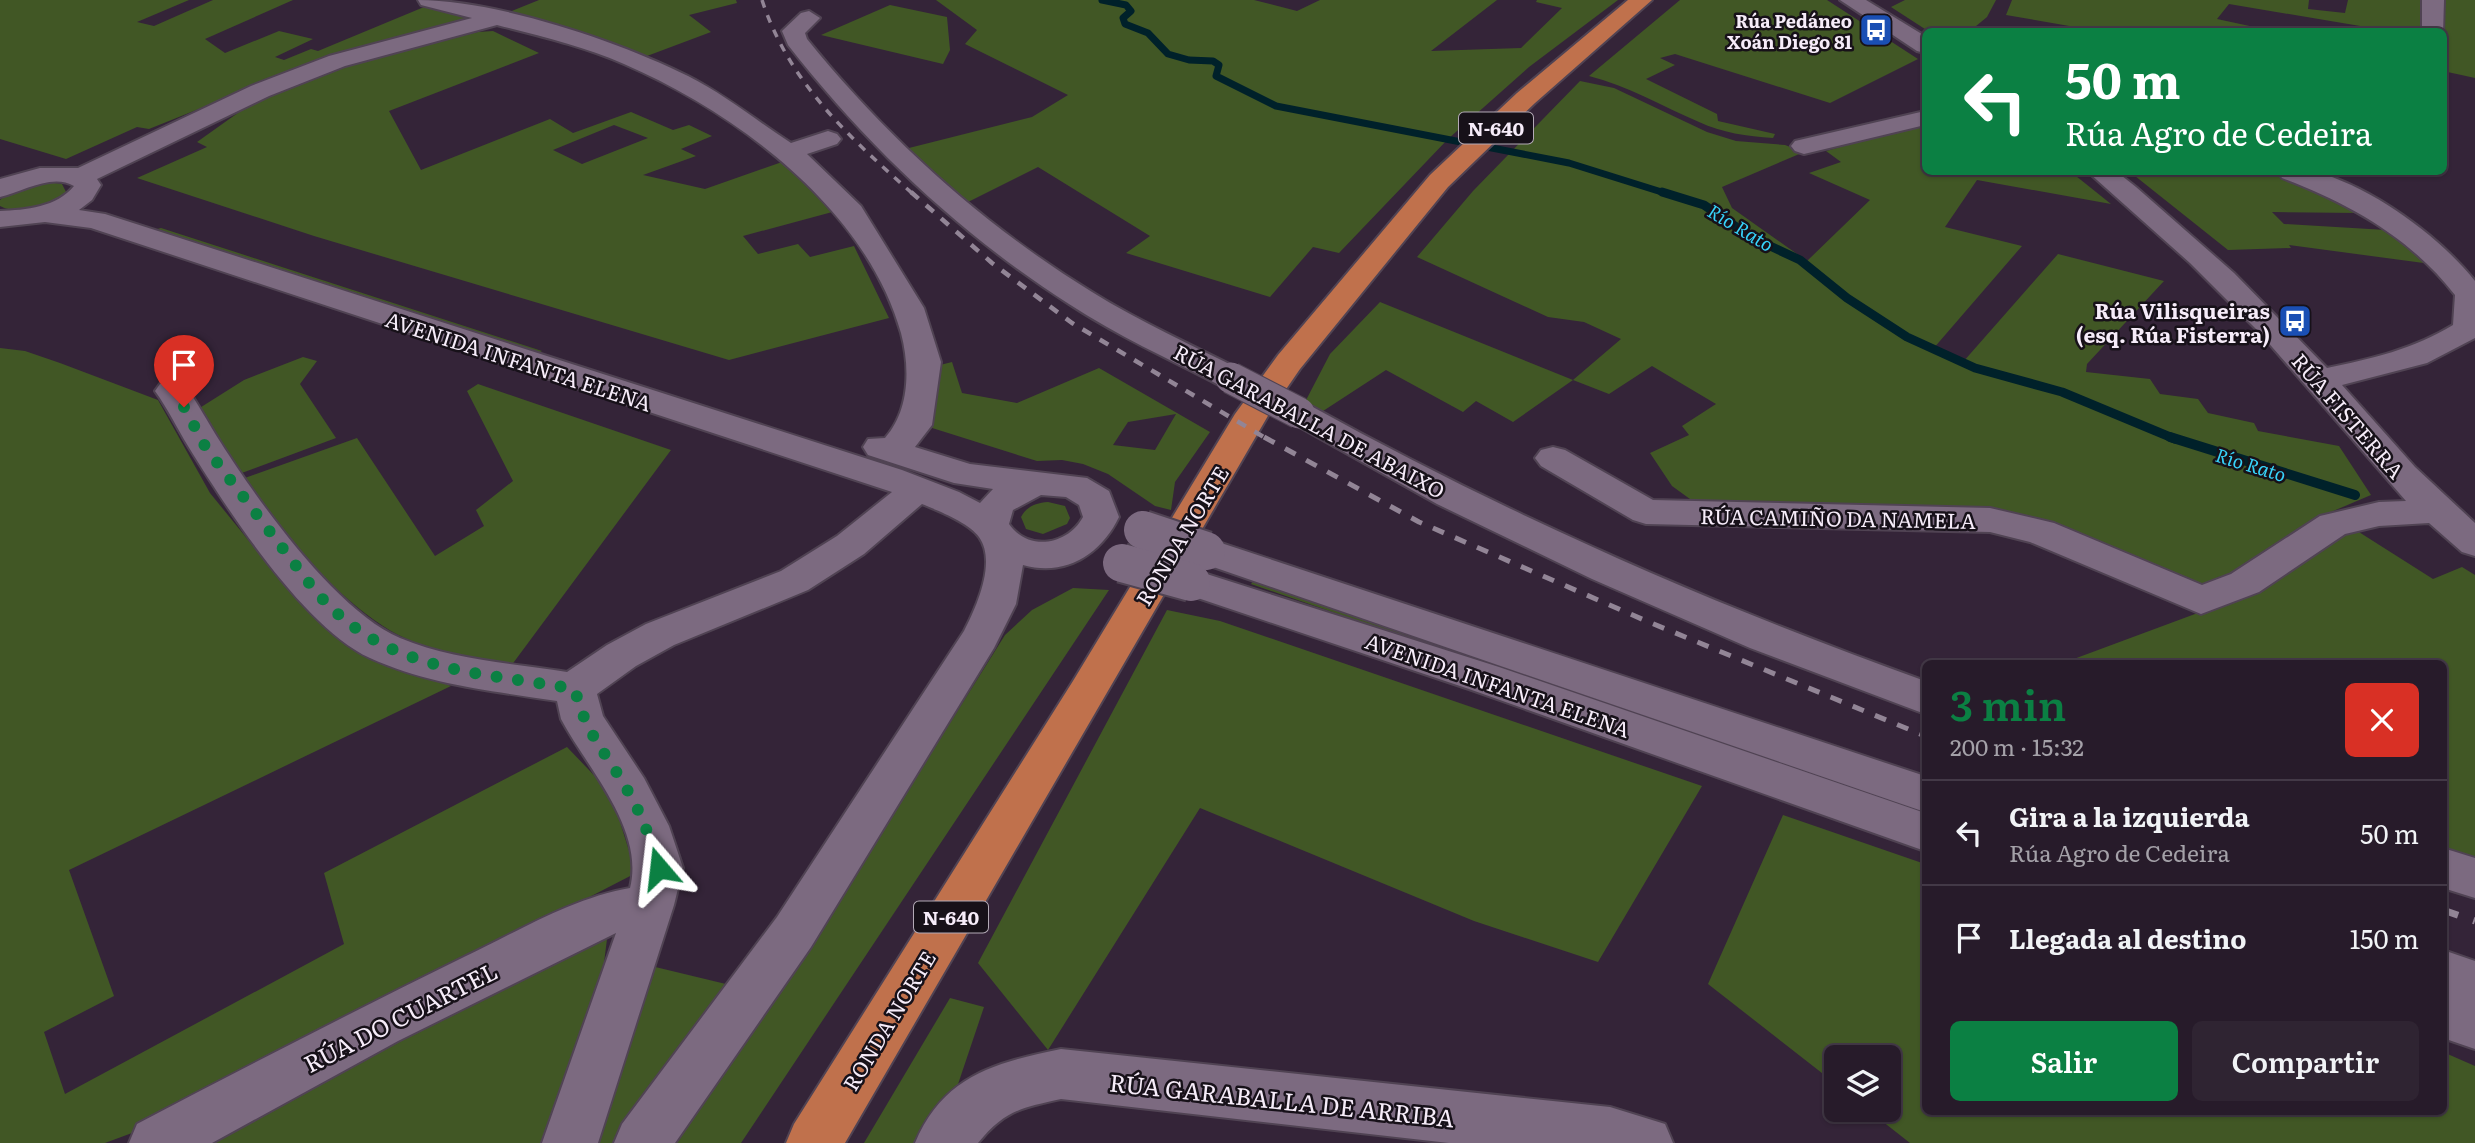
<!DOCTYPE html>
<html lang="es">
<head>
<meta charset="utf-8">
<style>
  body { margin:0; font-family:Literata,serif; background:#2f2432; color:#f1f3f6; height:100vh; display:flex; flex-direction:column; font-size:26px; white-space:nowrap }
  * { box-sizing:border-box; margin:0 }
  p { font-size:23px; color:#a4a1a8 }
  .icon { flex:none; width:38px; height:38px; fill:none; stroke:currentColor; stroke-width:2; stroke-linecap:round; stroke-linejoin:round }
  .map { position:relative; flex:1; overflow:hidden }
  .drawer { position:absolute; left:1922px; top:660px; width:525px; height:455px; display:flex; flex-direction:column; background:#271b2a; border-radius:10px; box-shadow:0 2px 5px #0004,0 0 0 2px #433947 }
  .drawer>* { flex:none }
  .banner { position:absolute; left:1922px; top:28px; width:525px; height:147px; border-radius:10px; box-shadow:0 2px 5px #0004,0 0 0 2px #433947; background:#0b8043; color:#fff; overflow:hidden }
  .fabs { position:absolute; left:1824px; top:1045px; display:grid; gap:14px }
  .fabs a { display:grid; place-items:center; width:77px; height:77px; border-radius:10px; background:#271b2a; box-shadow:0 2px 5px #0004,0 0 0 2px #433947; font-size:35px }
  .pin { position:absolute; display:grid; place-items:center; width:60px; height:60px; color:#fff; margin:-72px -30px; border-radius:50% 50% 50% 0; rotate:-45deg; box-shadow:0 0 7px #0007 }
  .pin .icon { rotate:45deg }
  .me { position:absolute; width:77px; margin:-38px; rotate:343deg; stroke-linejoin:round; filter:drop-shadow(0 0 5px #0008) }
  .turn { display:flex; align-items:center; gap:24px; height:147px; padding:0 28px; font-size:32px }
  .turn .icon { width:91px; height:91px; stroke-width:2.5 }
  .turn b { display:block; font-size:49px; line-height:60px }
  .round { display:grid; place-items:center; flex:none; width:74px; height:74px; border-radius:10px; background:#2f2432 }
  .head { display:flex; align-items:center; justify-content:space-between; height:119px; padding:0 28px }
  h1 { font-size:42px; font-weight:600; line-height:52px; color:#0b8043 }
  .button { display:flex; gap:14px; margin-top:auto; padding:14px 28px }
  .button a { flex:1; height:80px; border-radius:10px; background:#0b8043; color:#fff; font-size:28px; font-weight:600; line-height:80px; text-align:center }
  .button a+a { background:#2f2432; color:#f1f3f6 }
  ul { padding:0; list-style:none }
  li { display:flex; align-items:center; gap:21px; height:105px; padding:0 28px; border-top:2px solid #433947 }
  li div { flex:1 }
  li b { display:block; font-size:26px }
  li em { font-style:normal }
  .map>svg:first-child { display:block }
</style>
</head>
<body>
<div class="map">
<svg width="2475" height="1143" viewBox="0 0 2475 1143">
  <rect width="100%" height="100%" fill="#342438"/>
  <g fill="#415725" fill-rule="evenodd">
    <polygon points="0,0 189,0 137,22 154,26 213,0 293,0 205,39 225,53 279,31 313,39 275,57 284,60 311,49 318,51 424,7 470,19 276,78 149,129 137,127 66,159 0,139"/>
    <polygon points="539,0 736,0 737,3 689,15 711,32 647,56 566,30 502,15"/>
    <polygon points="936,0 1254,0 1297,11 1320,0 1497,0 1431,51 1521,48 1562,8 1536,2 1537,0 1618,0 1529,67 1448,139 1339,253 1313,247 1270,297 1126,253 1150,236 1038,167 966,203 905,149 1032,117 1068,95 965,44 977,30"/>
    <path d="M1680 0H1827L1918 59 1830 103 1675 54 1660 58 1675 65 1646 79 1717 114 1718 121 1775 134 1773 138C1747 136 1722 133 1699 122 1661 106 1629 86 1589 76Z"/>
    <polygon points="1905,0 1996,0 1987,17 1970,31 1928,31 1891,7"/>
    <polygon points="2012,0 2309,0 2308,9 2345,13 2348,0 2426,0 2427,31 2376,31 2378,29 2229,4 2217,19 2273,31 2098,31 2006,15"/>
    <polygon points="2441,0 2475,0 2475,78 2443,71"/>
    <polygon points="890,5 947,17 950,50 943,64 821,35"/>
    <path d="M493 31 539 53 389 111 421 170 550 119 573 133 631 112 673 130 689 125 712 136 681 149 696 156 643 175 705 189 782 162 836 211 743 236 758 254 798 244 810 257 854 246 889 318 729 360 314 236 137 178 207 147 197 142 263 95 344 65 478 32ZM614 125 648 138 582 164 553 150Z"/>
    <polygon points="1580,81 1614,88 1707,132 1736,141 1785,145 1804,152 1722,187 1732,208 1807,261 1870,200 1809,173 1841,162 1826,151 1925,123 1925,172 2071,172 2111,204 1977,180 1945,227 2022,246 1933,349 1963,362 2058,254 2164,281 2087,364 2086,372 2150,379 2160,394 2198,399 2208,413 2254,423 2258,431 2339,446 2371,495 2331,512 2240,578 2204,592 2027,521 1701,507 1672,486 1650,453 1689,435 1682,426 1716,404 1652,366 1609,394 1573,380 1513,422 1476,401 1463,412 1386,370 1320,413 1304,404 1330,354 1380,302 1573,380 1621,339 1584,322 1548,317 1417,257 1473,191"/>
    <polygon points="2130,172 2273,172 2284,175 2360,213 2272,212 2284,224 2386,230 2431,264 2289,245 2291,248 2228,250"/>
    <path d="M55 183 62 184 66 192C52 207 19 216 0 206V200C14 187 37 183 55 183Z"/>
    <polygon points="161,228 542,351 539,353 157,229"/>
    <polygon points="0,348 25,351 60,363 158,400 210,493 285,585 380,655 451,686 69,870 114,996 44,1032 65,1094 344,944 324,873 567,747 611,793 636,873 132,1133 105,1143 0,1143"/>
    <polygon points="303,357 317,361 300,384 336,438 239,474 198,409 244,380"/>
    <path d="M952 362 962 393 1017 403 1099 368 1210 432 1175 482 1171 510 1155 506 1108 474 1083 464 1062 460 1037 461 929 427 932 367ZM1176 414 1155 450 1113 445 1128 422Z"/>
    <path d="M478 384 671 450 511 666C469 657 420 651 383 626 325 588 285 532 242 479L357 438 435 556 484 526 476 510 513 481 467 391Z"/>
    <path d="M1048 502 1065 506 1070 518 1067 524 1043 534 1026 529 1021 517C1027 506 1036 503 1048 502Z"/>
    <polygon points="2351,527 2433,579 2462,567 2475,575 2475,865 2443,855 2443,663 2063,663 2265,588"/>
    <polygon points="1254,580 1925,810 1925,816 1251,584"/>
    <polygon points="1073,588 1109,590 741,1143 669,1143 787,983 1005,635 1032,610"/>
    <polygon points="1167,610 1220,621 1702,786 1598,962 1474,921 1200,808 1048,1050 978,963"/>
    <polygon points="1783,815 1925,864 1925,1111 2443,1111 2443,1052 2475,1066 2475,1143 1910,1143 1868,1110 1888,1110 1888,1057 1836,1057 1836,1084 1708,984"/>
    <polygon points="607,939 603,971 547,1143 187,1143 572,943"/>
    <polygon points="647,965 730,985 612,1143 584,1143"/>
    <polygon points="950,998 984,1007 952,1102 924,1143 864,1143"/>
  </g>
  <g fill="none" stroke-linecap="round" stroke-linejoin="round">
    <polyline stroke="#00212a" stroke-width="7" points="1102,0 1126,5 1131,11 1123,18 1125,24 1148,33 1168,54 1189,60 1213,61 1219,65 1216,76 1276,106 1569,163 1668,194"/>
    <polyline stroke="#00212a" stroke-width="9" points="1662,192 1704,205 1751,237 1800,260 1847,298 1907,337 1975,368 2062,392 2175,439"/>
    <polyline stroke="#00212a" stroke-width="10" points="2170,437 2355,495"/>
    <defs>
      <g id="minor">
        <path d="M418 0C496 0 618 41 688 76 724 94 757 121 791 143L828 131 837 134 841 139 837 144 807 154 861 206 924 308 941 362 932 425 915 447 970 464 1087 478 1109 491 1119 517C1101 554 1066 577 1023 565L1016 604 994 648 811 947 675 1143H614L622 1124 777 917 964 631C976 608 997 562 979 537 969 523 939 511 922 504L864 554 808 590 674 645 636 666 597 694 603 716 644 778 669 826 683 868 674 905 598 1143H542L616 933 398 1041 212 1143H129L137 1124C246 1067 354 1011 464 957 517 932 572 898 630 888 645 829 587 768 561 719L557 701C494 691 429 685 370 658 303 627 227 509 188 446 177 428 168 409 155 391L160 384 172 381 184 384C198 403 208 423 221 443 258 501 336 611 400 638 452 660 512 663 567 672L607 645 646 624 781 571 837 536 892 492 91 228 45 222 0 227V211C26 210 57 207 74 186 52 173 22 192 0 197V179L40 168H78L251 86 329 56 472 18 421 5ZM497 25C540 36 583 46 624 64 737 113 866 209 901 333 910 367 910 410 885 438L868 439 863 447 868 455 954 483 993 489 980 503 959 492 902 470 105 214 79 210 92 200 101 185 97 179 269 96 345 66ZM1041 495 1066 497 1079 505 1083 517C1068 545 1028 552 1009 524L1013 510Z"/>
        <polygon points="1840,0 1866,0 1925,36 1925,53 1917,51"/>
        <polygon points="2422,0 2444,0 2443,34 2422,32"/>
        <path d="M809 11 820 18 805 33 807 39C887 138 983 225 1092 292 1140 322 1192 345 1243 371L1247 378 1243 385 1231 388 1219 385C1169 359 1116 335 1069 304 961 235 867 146 788 45L782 31 801 13Z"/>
        <polygon points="1925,111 1925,125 1804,154 1795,151 1791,146 1795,141"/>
        <path d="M2088 172H2117L2136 187 2234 273 2327 368C2371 359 2414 349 2453 325L2455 295C2410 237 2348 203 2282 178L2278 172C2290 172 2304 169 2316 172 2372 187 2439 236 2475 281V338L2427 363 2342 385 2415 467 2475 523V556L2462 552 2429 523 2379 526 2345 534 2259 592 2201 614 2030 542 1990 532 1646 524 1633 520 1541 466 1535 458 1541 450 1553 447 1565 450 1653 500 1990 508 2054 523 2202 585 2231 574 2320 516 2379 502 2406 501 2259 332 2190 263Z"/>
        <path d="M1299 403 1311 406C1508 515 1713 605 1925 681V714L1750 648 1592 579 1437 504 1287 420 1282 413 1287 406Z"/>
        <polygon points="1206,538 1925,776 1925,812 1193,560 1187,551 1193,542"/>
        <polygon points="1191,569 1499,667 1925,813 1925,851 1469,689 1177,591 1172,582 1177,573"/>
        <polygon points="2443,848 2475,858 2475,898 2443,888"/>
        <polygon points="2443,950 2475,961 2475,1049 2443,1038"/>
        <path d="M1061 1049 1610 1107 1665 1124 1673 1143H1449L1061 1099C1021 1108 1005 1110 978 1143H915C944 1075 995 1063 1061 1049Z"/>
      </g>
      <polygon id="highway" points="1628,0 1652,0 1535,103 1448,187 1300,369 1269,414 845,1143 786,1143 794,1124 1073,681 1235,414 1278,355 1430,175 1517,93"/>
    </defs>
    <use href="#minor" stroke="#504353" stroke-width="4"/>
    <use href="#highway" stroke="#504353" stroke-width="4"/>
    <use href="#minor" fill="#7c6a80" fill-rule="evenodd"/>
    <use href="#highway" fill="#c0714c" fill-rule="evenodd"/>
    <path stroke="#928596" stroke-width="3.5" stroke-dasharray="8 8" stroke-linecap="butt" d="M762 0C789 83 850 138 913 194"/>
    <polyline stroke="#928596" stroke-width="4.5" stroke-dasharray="10 10" stroke-linecap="butt" points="911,192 992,263 1072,323 1267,439"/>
    <polyline stroke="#928596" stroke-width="5" stroke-dasharray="12 12" stroke-linecap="butt" points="1264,437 1419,522 1644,620 1925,736"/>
    <polyline stroke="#928596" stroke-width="7" stroke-dasharray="16 16" stroke-linecap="butt" points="2443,910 2475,921"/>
    <defs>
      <polyline id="minor-bridge-far1" points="1231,378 1299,413"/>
      <g id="minor-bridge">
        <polyline points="1143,530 1206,551"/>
        <polyline points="1122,563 1191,582"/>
      </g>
    </defs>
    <use href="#minor-bridge-far1" stroke="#504353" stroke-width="33" stroke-linecap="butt"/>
    <use href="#minor-bridge" stroke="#504353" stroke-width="42" stroke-linecap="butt"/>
    <use href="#minor-bridge-far1" stroke="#7c6a80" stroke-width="31"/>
    <use href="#minor-bridge" stroke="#7c6a80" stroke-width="38"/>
  </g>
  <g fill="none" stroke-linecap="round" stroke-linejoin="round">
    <path stroke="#0b8043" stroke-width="12" stroke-dasharray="0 21.6" d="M184 407 206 448 313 588C383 673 475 671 575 689 586 736 607 753 629 793 643 817 651 841 659 868"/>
  </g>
  <defs>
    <symbol id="bus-square" viewBox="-11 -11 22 22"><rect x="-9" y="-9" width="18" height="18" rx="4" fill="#1a4fb4" stroke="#171119"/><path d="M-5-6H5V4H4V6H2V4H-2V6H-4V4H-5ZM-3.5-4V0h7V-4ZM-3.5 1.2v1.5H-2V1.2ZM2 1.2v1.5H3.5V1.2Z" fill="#fff"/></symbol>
  </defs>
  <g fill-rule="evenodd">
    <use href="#bus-square" x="1857" y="11" width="38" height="38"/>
    <use href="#bus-square" x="2276" y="302" width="38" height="38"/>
  </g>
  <g text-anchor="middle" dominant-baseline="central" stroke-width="5" stroke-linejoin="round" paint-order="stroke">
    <g font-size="18" font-weight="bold" fill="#f6ecf9" stroke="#171119" text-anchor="end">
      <text x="1852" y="20">Rúa Pedáneo<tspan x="1852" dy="21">Xoán Diego 81</tspan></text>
    </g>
    <g fill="#171119" stroke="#b3aab6" stroke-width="2">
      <rect x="1459" y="112.5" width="74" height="31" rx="5"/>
      <rect x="914" y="901.5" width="74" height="31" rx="5"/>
    </g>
    <g font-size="19" font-weight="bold" fill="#f6ecf9">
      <text x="1496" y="128">N-640</text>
      <text x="951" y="917">N-640</text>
    </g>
    <g font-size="19" font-style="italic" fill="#37d3fa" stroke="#171119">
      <text transform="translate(1741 227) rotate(31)">Río Rato</text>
      <text transform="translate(2251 464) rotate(17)">Río Rato</text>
    </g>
    <g font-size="21" font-weight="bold" fill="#f6ecf9" stroke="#171119" text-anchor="end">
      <text x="2270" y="309">Rúa Vilisqueiras<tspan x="2270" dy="24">(esq. Rúa Fisterra)</tspan></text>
    </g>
    <g font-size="21" fill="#f6ecf9" stroke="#171119">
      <text transform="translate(519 360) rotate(18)">AVENIDA INFANTA ELENA</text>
      <text transform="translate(2349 415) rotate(49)">RÚA FISTERRA</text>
      <text transform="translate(1310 420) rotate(28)">RÚA GARABALLA DE ABAIXO</text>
      <text transform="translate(1838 517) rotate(1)">RÚA CAMIÑO DA NAMELA</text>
      <text transform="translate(1181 535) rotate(-59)">RONDA NORTE</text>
      <text transform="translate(1498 684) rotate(19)">AVENIDA INFANTA ELENA</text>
      <text transform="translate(888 1020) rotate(-59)">RONDA NORTE</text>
    </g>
    <g font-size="24" fill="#f6ecf9" stroke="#171119">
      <text transform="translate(400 1016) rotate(-27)">RÚA DO CUARTEL</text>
      <text transform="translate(1282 1099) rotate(6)">RÚA GARABALLA DE ARRIBA</text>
    </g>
  </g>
</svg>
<div class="fabs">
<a><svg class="icon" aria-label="layers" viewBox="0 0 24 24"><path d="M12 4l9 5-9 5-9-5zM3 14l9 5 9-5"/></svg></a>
</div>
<div class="pin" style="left:184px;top:407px;background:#d93025"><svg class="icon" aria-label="arrive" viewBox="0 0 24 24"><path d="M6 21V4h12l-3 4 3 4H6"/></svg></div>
<svg class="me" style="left:659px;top:868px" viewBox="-20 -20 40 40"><path d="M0-17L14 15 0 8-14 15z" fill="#0b8043" stroke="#fff" stroke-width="4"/></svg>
<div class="banner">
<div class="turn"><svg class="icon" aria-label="left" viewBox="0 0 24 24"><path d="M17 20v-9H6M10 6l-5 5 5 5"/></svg><div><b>50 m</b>Rúa Agro de Cedeira</div></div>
</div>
<section class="drawer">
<div class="head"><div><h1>3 min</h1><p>200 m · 15:32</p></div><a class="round" style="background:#d93025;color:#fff"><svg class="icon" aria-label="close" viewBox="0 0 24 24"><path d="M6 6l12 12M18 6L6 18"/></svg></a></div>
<ul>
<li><svg class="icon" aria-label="left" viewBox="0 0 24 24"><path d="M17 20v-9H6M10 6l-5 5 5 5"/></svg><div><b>Gira a la izquierda</b><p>Rúa Agro de Cedeira</p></div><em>50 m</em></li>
<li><svg class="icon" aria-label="arrive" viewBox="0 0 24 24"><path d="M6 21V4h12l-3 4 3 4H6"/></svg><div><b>Llegada al destino</b></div><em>150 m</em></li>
</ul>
<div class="button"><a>Salir</a><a>Compartir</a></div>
</section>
</div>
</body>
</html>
